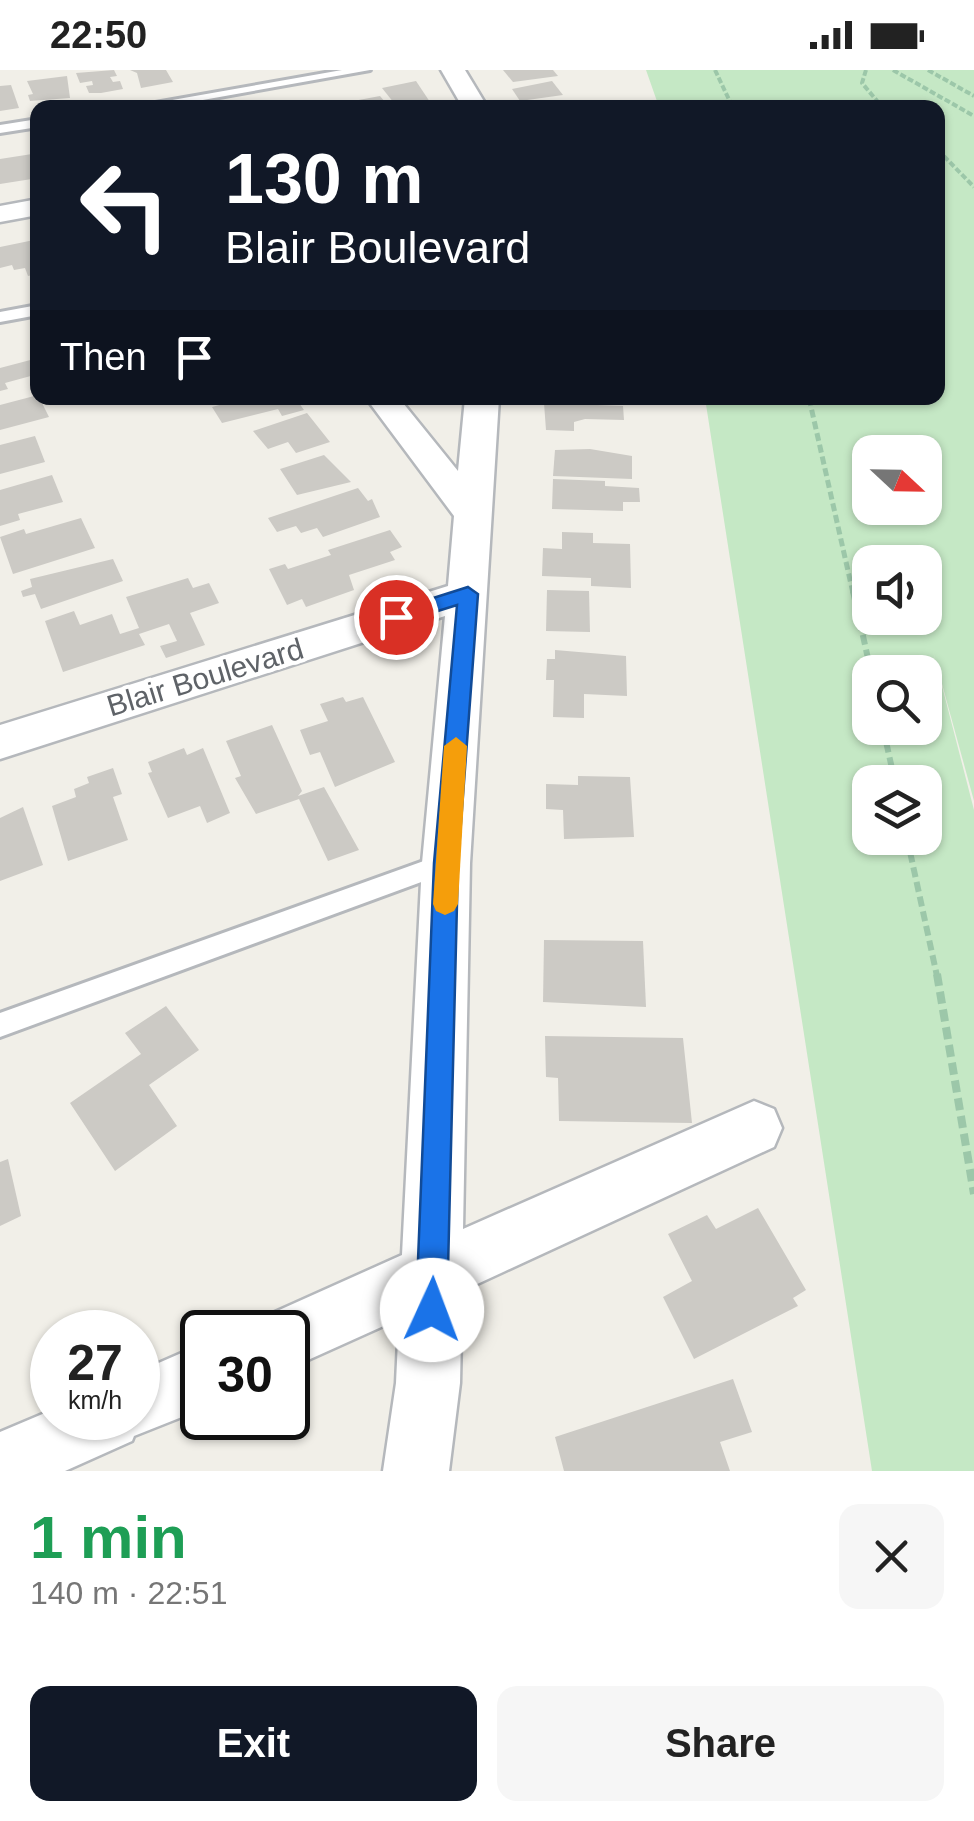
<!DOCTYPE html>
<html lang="en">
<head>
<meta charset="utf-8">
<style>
  body { margin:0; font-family:Arial,sans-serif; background:#f6f6f6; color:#222; height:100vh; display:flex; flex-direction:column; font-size:38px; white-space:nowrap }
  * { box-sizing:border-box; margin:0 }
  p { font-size:32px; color:#767676 }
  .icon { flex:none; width:55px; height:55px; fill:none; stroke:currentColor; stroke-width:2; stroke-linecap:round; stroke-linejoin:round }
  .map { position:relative; height:1401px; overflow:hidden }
  .panel { display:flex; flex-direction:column; background:#fff; flex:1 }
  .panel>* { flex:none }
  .guide { position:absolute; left:30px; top:30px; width:915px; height:305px; border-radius:20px; box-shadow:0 2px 8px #0004; background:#111827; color:#fff; overflow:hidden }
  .needle { width:65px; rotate:112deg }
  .controls { position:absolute; left:852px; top:365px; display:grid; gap:20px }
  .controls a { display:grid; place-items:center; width:90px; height:90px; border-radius:20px; background:#fff; box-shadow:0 2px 8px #0004; font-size:50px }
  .speed { position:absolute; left:30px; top:1240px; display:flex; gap:20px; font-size:50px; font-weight:700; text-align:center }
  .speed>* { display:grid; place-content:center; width:130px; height:130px; border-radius:50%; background:#fff; box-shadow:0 2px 8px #0004; line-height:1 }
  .speed small { font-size:25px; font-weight:400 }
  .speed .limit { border:5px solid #111; border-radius:15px; background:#fff; color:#111 }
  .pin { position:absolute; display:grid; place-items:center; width:85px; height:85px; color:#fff; margin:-42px; border:5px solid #fff; border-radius:50%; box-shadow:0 2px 10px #0007 }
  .me { position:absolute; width:110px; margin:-55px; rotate:2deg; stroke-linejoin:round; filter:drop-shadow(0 0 8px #0008) }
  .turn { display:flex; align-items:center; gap:35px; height:210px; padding:0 30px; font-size:45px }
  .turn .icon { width:130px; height:130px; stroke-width:2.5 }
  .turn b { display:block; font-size:70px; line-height:85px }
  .then { display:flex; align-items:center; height:95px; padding:0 30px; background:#0003; gap:20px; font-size:38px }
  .round { display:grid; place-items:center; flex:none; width:105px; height:105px; border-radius:20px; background:#f6f6f6 }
  .summary { display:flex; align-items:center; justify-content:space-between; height:170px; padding:0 30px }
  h1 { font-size:60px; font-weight:700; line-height:75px; color:#1e9e55 }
  .action { display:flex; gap:20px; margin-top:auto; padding:20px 30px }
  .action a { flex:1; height:115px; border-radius:20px; background:#111827; color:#fff; font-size:40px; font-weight:700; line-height:115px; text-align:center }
  .action a+a { background:#f6f6f6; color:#222 }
  .status { display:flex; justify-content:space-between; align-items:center; height:70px; padding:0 50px; background:#fff; direction:ltr }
  .status svg { height:28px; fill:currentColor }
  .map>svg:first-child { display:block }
</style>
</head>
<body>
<div class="status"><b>22:50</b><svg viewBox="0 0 49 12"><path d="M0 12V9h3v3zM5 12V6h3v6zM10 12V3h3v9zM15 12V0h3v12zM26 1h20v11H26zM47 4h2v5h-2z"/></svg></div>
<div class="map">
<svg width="974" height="1401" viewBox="0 0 974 1401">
  <rect width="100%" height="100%" fill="#f1efe8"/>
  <path fill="#c5e8c5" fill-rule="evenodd" d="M646 0H974V731L933 581 974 740V1401H872L705 328H938V38L659 37ZM870 382H925V438H870ZM870 492H925L926 547 870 548ZM870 602H925V658H870ZM870 712H925V768H870Z"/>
  <g fill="#cccac5">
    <polygon points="114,0 117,6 110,7 113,12 120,11 123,19 101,23 89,23 86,16 93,15 92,11 80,13 76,3"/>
    <polygon points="130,0 166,0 173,12 141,18 137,3"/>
    <polygon points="503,0 553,0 558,6 513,12"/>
    <polygon points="67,6 70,28 30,31 28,25 33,24 27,11"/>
    <polygon points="416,11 434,38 398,38 382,18"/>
    <polygon points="552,11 563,25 520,31 512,19"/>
    <polygon points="11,15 19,38 0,41 0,16"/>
    <polygon points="380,26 390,38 353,38 348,32"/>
    <polygon points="591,31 595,38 546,38 546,35"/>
    <polygon points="32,84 38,108 0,114 0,89"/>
    <polygon points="34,170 38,204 28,206 25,198 14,200 12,195 0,198 0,177"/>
    <polygon points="38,288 38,304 5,313 8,319 0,321 0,298"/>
    <polygon points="38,325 49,347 0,360 0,335"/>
    <polygon points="219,328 306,328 308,330 299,333 304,340 282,346 278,339 222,353 212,337 223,334"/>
    <polygon points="544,333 623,336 624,350 585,349 574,352 574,361 546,360"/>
    <polygon points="307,343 330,372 296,383 288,372 268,379 253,361"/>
    <polygon points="35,366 45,392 0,404 0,375"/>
    <polygon points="590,379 632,386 632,409 553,406 555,380"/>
    <polygon points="324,385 351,412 297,425 280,399"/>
    <polygon points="52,405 63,432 18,444 20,450 0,456 0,420"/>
    <polygon points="553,409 605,411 605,416 639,418 640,432 623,432 623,441 552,439"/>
    <polygon points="358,418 368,431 372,429 380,447 323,467 317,458 301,463 296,456 277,462 268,448"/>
    <polygon points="81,448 95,478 13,504 0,467 24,459 26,464"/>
    <polygon points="390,460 402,477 390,482 395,490 349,505 354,520 306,537 302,529 287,535 269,499 285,494 288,499 331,485 328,480"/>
    <polygon points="562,462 593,463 593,473 630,474 631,518 591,516 591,508 542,506 543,478 562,479"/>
    <polygon points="113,489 123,511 41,539 35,524 23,527 21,521 32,517 30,509"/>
    <polygon points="188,508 193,518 209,513 219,533 190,543 205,575 166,588 160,576 177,571 169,554 139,564 145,575 63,602 45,551 74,541 80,555 112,544 120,564 139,558 126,527"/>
    <polygon points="547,520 589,521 590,562 546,561"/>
    <polygon points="555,580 626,586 627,626 584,624 584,648 553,647 554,610 546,610 547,589 555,589"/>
    <polygon points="343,627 346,632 363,627 395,692 335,717 320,682 310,685 300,660 328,651 320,634"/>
    <polygon points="272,655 302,721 298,726 324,717 359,780 328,791 299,729 256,744 235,708 241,706 226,671"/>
    <polygon points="184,678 187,685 203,678 230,743 207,753 200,736 168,748 148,703 152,702 148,692"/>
    <polygon points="113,698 122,724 113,727 128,770 68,791 52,736 76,727 74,719 89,713 87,707"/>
    <polygon points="578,706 630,707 634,767 564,769 563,740 546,739 546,714 578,715"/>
    <polygon points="23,737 43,795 0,811 0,748"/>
    <polygon points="544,870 643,871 646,937 543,932"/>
    <polygon points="166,936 199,980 149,1015 177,1056 115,1101 70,1033 141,984 125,963"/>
    <polygon points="545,966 683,968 692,1053 559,1051 558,1008 546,1007"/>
    <polygon points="8,1089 21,1146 0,1156 0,1092"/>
    <polygon points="758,1138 806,1220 793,1228 798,1236 694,1289 663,1227 692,1211 668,1164 707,1145 716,1159"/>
    <polygon points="733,1309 752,1362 720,1372 730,1401 564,1401 555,1367"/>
  </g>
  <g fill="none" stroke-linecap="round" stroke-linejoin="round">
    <defs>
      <g id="service">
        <polygon points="342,0 370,0 158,38 127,38"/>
        <polygon points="38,49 38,57 0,63 0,55"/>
        <polygon points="38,235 38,245 0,252 0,242"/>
        <polygon points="446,783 454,786 458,793 454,800 0,967 0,943"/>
      </g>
      <g id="minor">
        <polygon points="441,0 465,0 488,38 463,38"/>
        <polygon points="38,129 38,145 0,152 0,136"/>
        <polygon points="366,328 399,328 458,401 465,328 499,328 470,793 463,1159 754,1031 774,1039 782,1058 774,1077 462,1221 460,1313 449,1401 383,1401 396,1313 399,1249 288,1299 288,1262 259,1262 266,1246 402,1185 422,793 445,546 0,689 0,655 448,516 454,446"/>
        <polygon points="202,1274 202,1339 134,1366 132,1371 65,1401 0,1401 0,1362 52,1340 52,1348 138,1348 138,1302"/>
      </g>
    </defs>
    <use href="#service" stroke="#b5b8bc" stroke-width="6"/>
    <use href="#minor" stroke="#b5b8bc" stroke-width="5"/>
    <g stroke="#9cc7a9" stroke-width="4" stroke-dasharray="6 2.5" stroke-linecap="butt">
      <polyline points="715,0 733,38"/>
      <polyline points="866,0 862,13 883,38"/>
      <polyline points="893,0 974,46"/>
      <polyline points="928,0 974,26"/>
      <polyline points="938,80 974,117"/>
    </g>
    <polyline stroke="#9cc7a9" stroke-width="5" stroke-dasharray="8 4" stroke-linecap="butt" points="809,328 853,523"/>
    <g stroke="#9cc7a9" stroke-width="6" stroke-dasharray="10 5" stroke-linecap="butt">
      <polyline points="853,521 871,602"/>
      <polyline points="883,658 895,712"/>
      <polyline points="907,768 937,906"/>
    </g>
    <polyline stroke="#9cc7a9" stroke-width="8" stroke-dasharray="12 6" stroke-linecap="butt" points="937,904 974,1124"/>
    <use href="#service" fill="#fff" fill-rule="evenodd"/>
    <use href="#minor" fill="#fff" fill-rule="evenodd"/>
  </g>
  <polygon fill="#1a73e8" stroke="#114b97" stroke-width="2.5" points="468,517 478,524 458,793 447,1240 443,1251 432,1255 420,1251 416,1240 434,793 457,535 396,554 386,547 389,542"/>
  <polygon fill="#f59e0b" points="456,667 467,676 458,834 454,841 445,845 436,841 433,834 444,676"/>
  <g text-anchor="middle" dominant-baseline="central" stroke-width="8" stroke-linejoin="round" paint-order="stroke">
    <g font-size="30" fill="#5f6368" stroke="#fff">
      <text transform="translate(205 607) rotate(-17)">Blair Boulevard</text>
    </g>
  </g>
</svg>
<div class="controls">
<a><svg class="needle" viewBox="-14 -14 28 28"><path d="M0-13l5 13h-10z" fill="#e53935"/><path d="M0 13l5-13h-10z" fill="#767676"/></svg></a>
<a><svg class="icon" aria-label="sound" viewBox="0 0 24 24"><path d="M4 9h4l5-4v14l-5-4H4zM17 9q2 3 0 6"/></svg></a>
<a><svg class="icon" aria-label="search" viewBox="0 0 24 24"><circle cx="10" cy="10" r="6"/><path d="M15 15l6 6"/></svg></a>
<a><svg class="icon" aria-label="layers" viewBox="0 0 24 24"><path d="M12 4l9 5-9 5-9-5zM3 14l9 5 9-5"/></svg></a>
</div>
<div class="speed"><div>27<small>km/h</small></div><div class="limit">30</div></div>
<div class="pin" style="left:396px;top:547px;background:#d93025"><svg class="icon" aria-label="arrive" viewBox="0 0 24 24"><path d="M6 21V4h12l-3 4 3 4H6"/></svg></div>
<svg class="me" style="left:432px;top:1240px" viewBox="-20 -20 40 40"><circle r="19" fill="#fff"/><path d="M0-13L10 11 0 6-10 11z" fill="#1a73e8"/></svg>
<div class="guide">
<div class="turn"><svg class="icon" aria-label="left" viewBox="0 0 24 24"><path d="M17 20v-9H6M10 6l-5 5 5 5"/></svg><div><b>130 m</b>Blair Boulevard</div></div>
<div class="then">Then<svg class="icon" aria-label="arrive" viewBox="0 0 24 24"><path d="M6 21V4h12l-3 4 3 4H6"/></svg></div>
</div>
</div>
<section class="panel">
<div class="summary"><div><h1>1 min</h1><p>140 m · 22:51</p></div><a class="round"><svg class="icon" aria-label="close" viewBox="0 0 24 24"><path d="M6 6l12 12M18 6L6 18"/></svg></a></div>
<div class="action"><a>Exit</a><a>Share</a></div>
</section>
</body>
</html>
